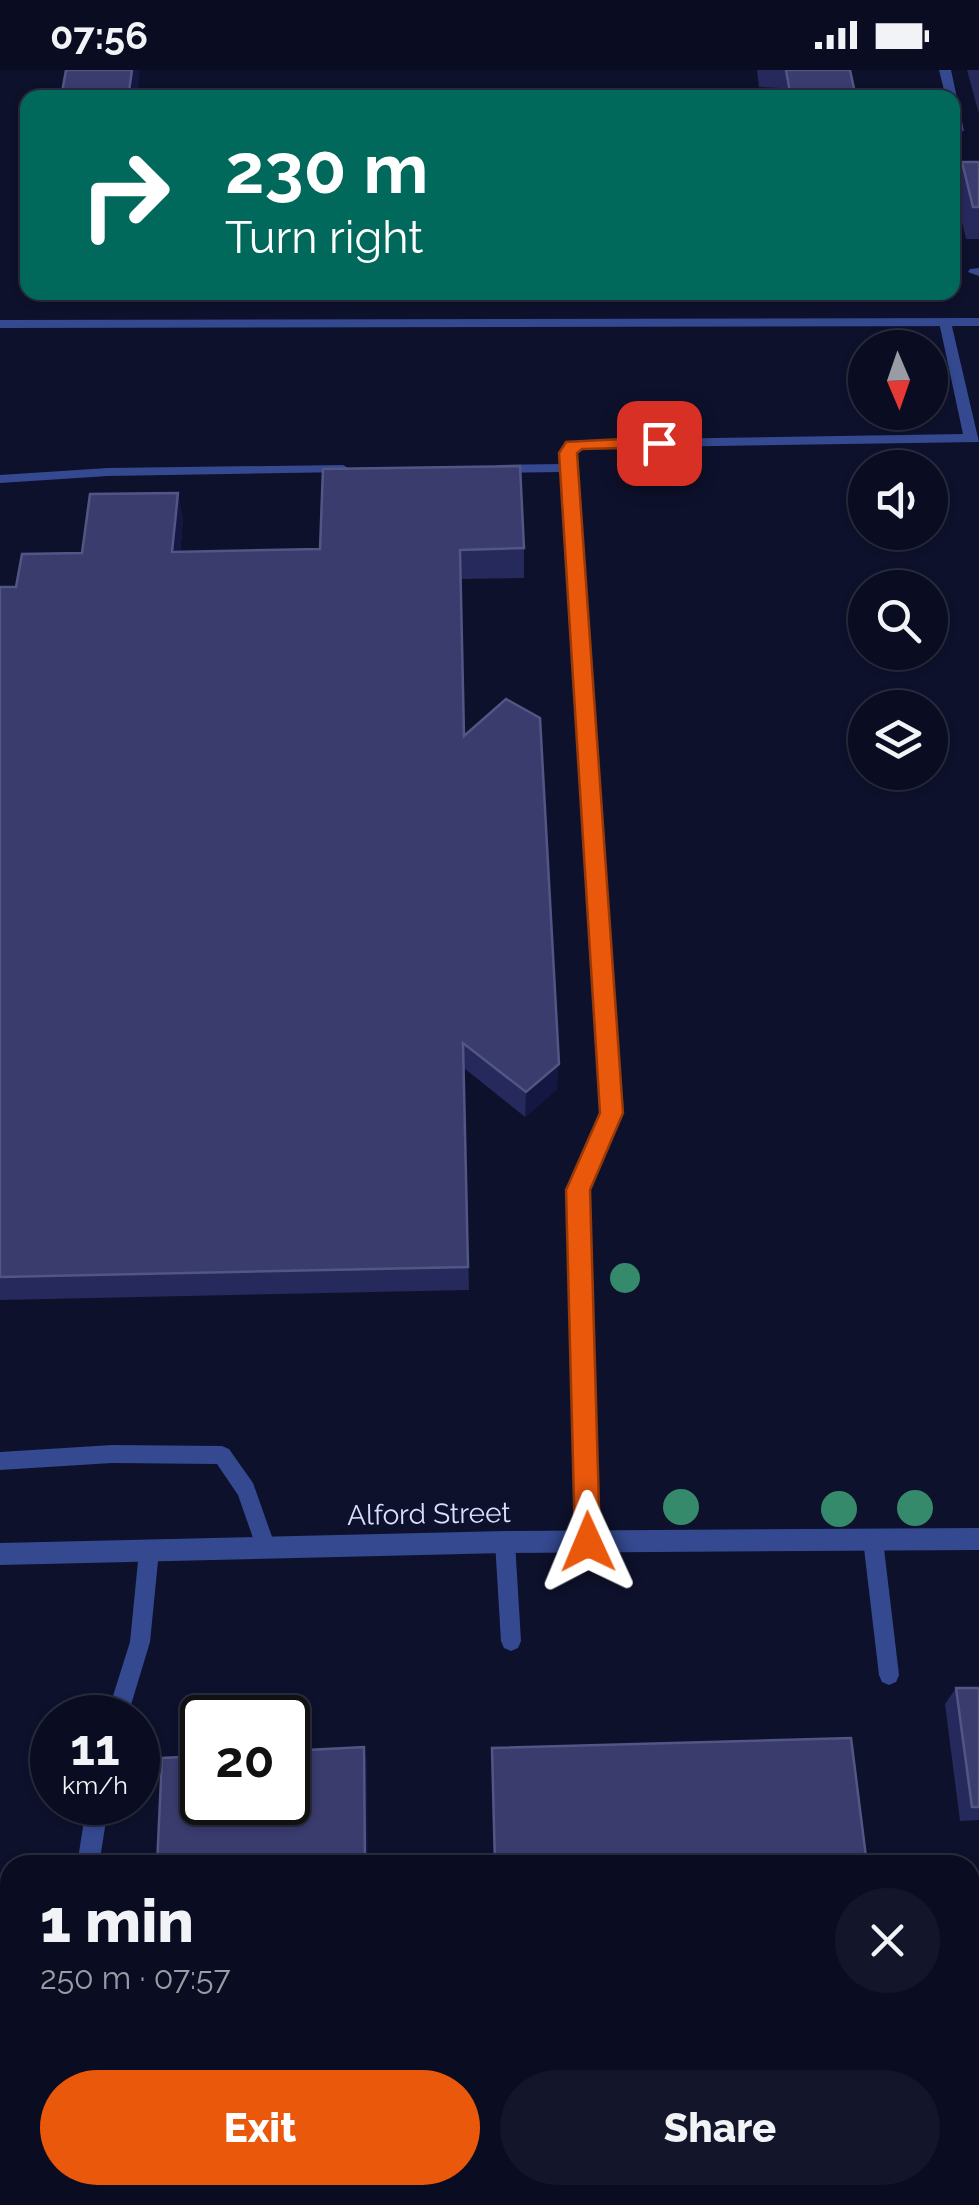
<!DOCTYPE html>
<html lang="en">
<head>
<meta charset="utf-8">
<style>
  body { margin:0; font-family:Raleway,sans-serif; background:#13162a; color:#f1f3f6; height:100vh; display:flex; flex-direction:column; font-size:38px; white-space:nowrap }
  * { box-sizing:border-box; margin:0 }
  p { font-size:32px; color:#999ca5 }
  .icon { flex:none; width:55px; height:55px; fill:none; stroke:currentColor; stroke-width:2; stroke-linecap:round; stroke-linejoin:round }
  .map { position:relative; flex:1; overflow:hidden }
  .panel { position:absolute; left:0px; top:1785px; width:980px; height:350px; display:flex; flex-direction:column; background:#0a0d21; border-radius:30px 30px 0 0; box-shadow:0 2px 8px #0004,0 0 0 2px #2a2d3f }
  .panel>* { flex:none }
  .top-card { position:absolute; left:20px; top:20px; width:940px; height:210px; border-radius:20px; box-shadow:0 2px 8px #0004,0 0 0 2px #2a2d3f; background:#00695c; color:#fff; overflow:hidden }
  .needle { width:65px; rotate:178deg }
  .tools { position:absolute; left:848px; top:260px; display:grid; gap:20px }
  .tools a { display:grid; place-items:center; width:100px; height:100px; border-radius:50%; background:#0a0d21; box-shadow:0 2px 8px #0004,0 0 0 2px #2a2d3f; font-size:50px }
  .speed { position:absolute; left:30px; top:1625px; display:flex; gap:20px; font-size:50px; font-weight:700; text-align:center }
  .speed>* { display:grid; place-content:center; width:130px; height:130px; border-radius:50%; background:#0a0d21; box-shadow:0 2px 8px #0004,0 0 0 2px #2a2d3f; line-height:1 }
  .speed small { font-size:25px; font-weight:400 }
  .speed .limit { border:5px solid #111; border-radius:15px; background:#fff; color:#111 }
  .pin { position:absolute; display:grid; place-items:center; width:85px; height:85px; color:#fff; margin:-42px; border-radius:20px; box-shadow:0 5px 15px #0006 }
  .me { position:absolute; width:110px; margin:-55px; rotate:359deg; stroke-linejoin:round; filter:drop-shadow(0 0 8px #0008) }
  .turn { display:flex; align-items:center; gap:35px; height:210px; padding:0 40px; font-size:45px }
  .turn .icon { width:130px; height:130px; stroke-width:2.5 }
  .turn b { display:block; font-size:70px; line-height:85px }
  .round { display:grid; place-items:center; flex:none; width:105px; height:105px; border-radius:52px; background:#13162a }
  .overview { display:flex; align-items:center; justify-content:space-between; height:170px; padding:0 40px }
  h1 { font-size:60px; font-weight:800; line-height:75px }
  .cta { display:flex; gap:20px; margin-top:auto; padding:20px 40px }
  .cta a { flex:1; height:115px; border-radius:60px; background:#ea580c; color:#fff; font-size:40px; font-weight:800; line-height:115px; text-align:center }
  .cta a+a { background:#13162a; color:#f1f3f6 }
  .status { display:flex; justify-content:space-between; align-items:center; height:70px; padding:0 50px; background:#0a0d21; direction:ltr }
  .status svg { height:28px; fill:currentColor }
  .map>svg:first-child { display:block }
</style>
</head>
<body>
<div class="status"><b>07:56</b><svg viewBox="0 0 49 12"><path d="M0 12V9h3v3zM5 12V6h3v6zM10 12V3h3v9zM15 12V0h3v12zM26 1h20v11H26zM47 4h2v5h-2z"/></svg></div>
<div class="map">
<svg width="979" height="2135" viewBox="0 0 979 2135">
  <rect width="100%" height="100%" fill="#0e112c"/>
  <g fill="none" stroke-linecap="round" stroke-linejoin="round">
    <g fill="#344990" fill-rule="evenodd">
      <polygon points="939,0 951,0 964,61 954,59 952,28 946,28"/>
      <polygon points="979,198 979,206 968,202 970,199"/>
      <polygon points="945,248 951,252 979,372 585,378 575,383 620,1043 587,1120 597,1472 594,1479 587,1482 580,1479 577,1472 569,1120 602,1043 563,402 499,403 492,399 499,395 562,394 563,378 583,370 963,364 939,252"/>
      <polygon points="343,395 350,399 348,402 108,406 0,413 0,405 108,398"/>
      <polygon points="112,1375 222,1376 229,1379 253,1413 276,1478 273,1485 266,1488 259,1485 238,1425 217,1394 112,1393 0,1400 0,1382"/>
      <polygon points="873,1460 880,1463 883,1470 899,1605 896,1612 889,1615 882,1612 879,1605 863,1470 866,1463"/>
      <polygon points="505,1462 512,1465 515,1472 521,1571 518,1578 511,1581 504,1578 501,1571 495,1472 498,1465"/>
      <polygon points="149,1471 156,1474 159,1481 150,1572 127,1648 106,1648 130,1572 139,1481 142,1474"/>
      <polygon points="87,1732 109,1732 99,1795 77,1795"/>
      <polygon points="971,1928 979,1928 979,2002 970,1996"/>
      <polygon points="979,2046 979,2070 970,2071 970,2047"/>
      <polygon points="45,2125 69,2125 68,2135 44,2135"/>
      <polygon points="482,2125 509,2125 504,2135 477,2135"/>
      <polygon points="622,2125 646,2125 647,2135 623,2135"/>
    </g>
    <g fill="#344990" fill-rule="evenodd">
      <polygon points="979,248 979,256 0,258 0,250"/>
      <polygon points="979,1458 979,1480 505,1483 0,1495 0,1473 505,1461"/>
    </g>
  </g>
  <g fill="#368a6c">
    <circle cx="625" cy="1208" r="15"/>
    <circle cx="681" cy="1437" r="18"/>
    <circle cx="915" cy="1438" r="18"/>
    <circle cx="839" cy="1439" r="18"/>
  </g>
  <g fill="#26295b">
    <polygon points="757,0 850,0 856,28 783,28 781,18 759,17"/>
    <polygon points="967,0 979,0 979,44"/>
    <polygon points="962,92 979,92 979,169 966,169 955,123"/>
    <polygon points="178,423 183,452 180,482 524,478 524,508 460,509 464,666 557,1019 525,1047 464,998 469,1220 0,1230 0,517 16,517 82,483"/>
    <polygon points="956,1618 979,1618 979,1750 960,1751 945,1634"/>
  </g>
  <g fill="#141741">
    <polygon points="132,0 140,0 137,28 128,28"/>
    <polygon points="178,423 183,452 177,511 172,482"/>
    <polygon points="559,994 557,1019 525,1047 526,1022"/>
    <polygon points="364,1677 367,1692 368,1795 365,1795"/>
  </g>
  <g fill="#393c6d" stroke="#525684" stroke-width="2.5">
    <polygon points="66,0 132,0 128,28 61,28"/>
    <polygon points="786,0 850,0 856,28 791,28"/>
    <polygon points="962,92 979,92 979,137 973,137"/>
    <polygon points="520,396 524,478 460,480 464,666 506,629 540,648 559,994 526,1022 463,973 468,1197 0,1207 0,517 16,517 22,484 82,483 90,424 178,423 172,482 320,479 323,399"/>
    <polygon points="956,1618 979,1618 979,1737 972,1737"/>
    <polygon points="851,1668 867,1795 495,1795 492,1678"/>
    <polygon points="364,1677 365,1795 157,1795 162,1688 202,1686 202,1732 288,1732 288,1681"/>
    <polygon points="943,2129 944,2135 780,2135 780,2132"/>
  </g>
  <polygon fill="#ea580c" stroke="#983908" stroke-width="2.5" points="659,367 668,373 665,377 582,379 577,383 623,1043 590,1120 600,1472 597,1481 588,1485 578,1481 575,1472 566,1120 600,1043 559,383 566,372"/>
  <g text-anchor="middle" dominant-baseline="central" stroke-width="10" stroke-linejoin="round" paint-order="stroke">
    <g font-size="28" fill="#d9dfff" stroke="#0e112c">
      <text transform="translate(429 1444) rotate(-1)">Alford Street</text>
    </g>
  </g>
</svg>
<div class="tools">
<a><svg class="needle" viewBox="-14 -14 28 28"><path d="M0-13l5 13h-10z" fill="#e53935"/><path d="M0 13l5-13h-10z" fill="#999ca5"/></svg></a>
<a><svg class="icon" aria-label="sound" viewBox="0 0 24 24"><path d="M4 9h4l5-4v14l-5-4H4zM17 9q2 3 0 6"/></svg></a>
<a><svg class="icon" aria-label="search" viewBox="0 0 24 24"><circle cx="10" cy="10" r="6"/><path d="M15 15l6 6"/></svg></a>
<a><svg class="icon" aria-label="layers" viewBox="0 0 24 24"><path d="M12 4l9 5-9 5-9-5zM3 14l9 5 9-5"/></svg></a>
</div>
<div class="speed"><div>11<small>km/h</small></div><div class="limit">20</div></div>
<div class="pin" style="left:659px;top:373px;background:#d93025"><svg class="icon" aria-label="arrive" viewBox="0 0 24 24"><path d="M6 21V4h12l-3 4 3 4H6"/></svg></div>
<svg class="me" style="left:588px;top:1472px" viewBox="-20 -20 40 40"><path d="M0-17L14 15 0 8-14 15z" fill="#ea580c" stroke="#fff" stroke-width="4"/></svg>
<div class="top-card">
<div class="turn"><svg class="icon" aria-label="right" viewBox="0 0 24 24"><path d="M7 20v-9h11M14 6l5 5-5 5"/></svg><div><b>230 m</b>Turn right</div></div>
</div>
<section class="panel">
<div class="overview"><div><h1>1 min</h1><p>250 m · 07:57</p></div><a class="round"><svg class="icon" aria-label="close" viewBox="0 0 24 24"><path d="M6 6l12 12M18 6L6 18"/></svg></a></div>
<div class="cta"><a>Exit</a><a>Share</a></div>
</section>
</div>
</body>
</html>
